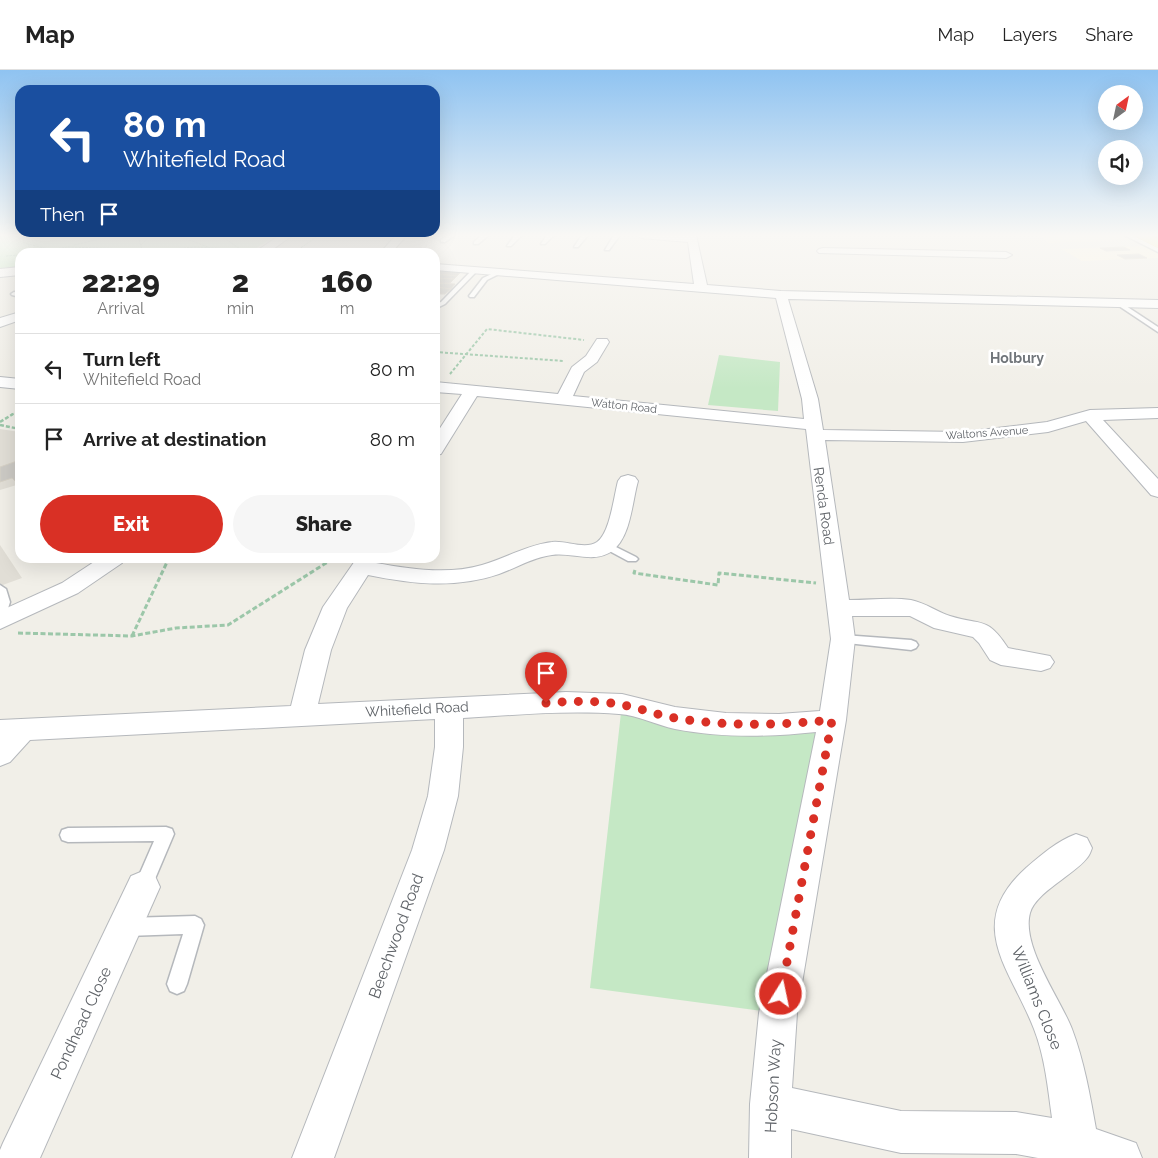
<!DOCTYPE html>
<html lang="en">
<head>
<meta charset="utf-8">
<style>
  body { margin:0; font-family:Raleway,sans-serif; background:#f6f6f6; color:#222; height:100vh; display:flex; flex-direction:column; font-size:19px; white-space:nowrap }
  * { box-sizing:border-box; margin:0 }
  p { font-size:16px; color:#767676 }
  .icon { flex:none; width:28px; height:28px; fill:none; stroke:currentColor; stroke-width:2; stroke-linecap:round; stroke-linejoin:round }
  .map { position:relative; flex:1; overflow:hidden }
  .details { position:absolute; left:15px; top:178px; width:425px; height:315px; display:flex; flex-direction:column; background:#fff; border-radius:15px; box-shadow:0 5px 20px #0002 }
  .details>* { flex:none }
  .hud { position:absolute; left:15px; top:15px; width:425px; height:152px; border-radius:15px; box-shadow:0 5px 20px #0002; background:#1a4fa0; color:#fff; overflow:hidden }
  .needle { width:32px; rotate:33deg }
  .controls { position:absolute; left:1098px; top:15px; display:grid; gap:10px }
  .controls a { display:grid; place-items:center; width:45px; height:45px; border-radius:50%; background:#fff; box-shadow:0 5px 20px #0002; font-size:25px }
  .pin { position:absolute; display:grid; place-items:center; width:42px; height:42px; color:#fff; margin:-51px -21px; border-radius:50% 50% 50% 0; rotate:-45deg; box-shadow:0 0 5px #0007 }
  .pin .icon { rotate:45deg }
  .me { position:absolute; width:55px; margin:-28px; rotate:10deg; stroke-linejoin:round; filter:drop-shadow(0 0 4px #0008) }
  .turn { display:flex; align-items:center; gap:18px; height:105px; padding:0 25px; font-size:22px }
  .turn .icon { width:65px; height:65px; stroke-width:2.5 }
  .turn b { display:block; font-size:35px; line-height:42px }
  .then { display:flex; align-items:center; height:48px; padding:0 25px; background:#0003; gap:10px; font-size:19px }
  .eta { display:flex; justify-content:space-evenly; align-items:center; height:85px; text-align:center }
  .eta b { font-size:30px; font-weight:800; line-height:35px }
  .primary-button { display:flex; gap:10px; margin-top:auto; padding:10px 25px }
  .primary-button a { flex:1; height:58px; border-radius:30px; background:#d93025; color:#fff; font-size:20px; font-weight:800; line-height:58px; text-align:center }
  .primary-button a+a { background:#f6f6f6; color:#222 }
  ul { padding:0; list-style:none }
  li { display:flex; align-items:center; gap:15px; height:70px; padding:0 25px; border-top:1px solid #e0e0e0 }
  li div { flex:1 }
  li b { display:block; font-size:19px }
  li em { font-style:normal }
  header { display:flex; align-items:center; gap:30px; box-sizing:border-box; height:70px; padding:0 25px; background:#fff; border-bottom:1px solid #e0e0e0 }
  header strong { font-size:24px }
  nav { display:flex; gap:28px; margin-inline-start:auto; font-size:18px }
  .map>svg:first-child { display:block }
</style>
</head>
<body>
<header>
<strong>Map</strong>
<nav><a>Map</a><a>Layers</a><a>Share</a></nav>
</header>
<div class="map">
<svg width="1158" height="1088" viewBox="0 0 1158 1088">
  <rect width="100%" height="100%" fill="#f1efe8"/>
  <g fill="#fef7e0">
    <polygon points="1038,165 1121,165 1130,170 1049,173"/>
    <polygon points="1143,176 1158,184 1158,188 1082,191 1061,179"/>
  </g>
  <g fill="#e1ded6">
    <polygon points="0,359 20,362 20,414 0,420"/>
    <polygon points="0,475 22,508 0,516"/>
  </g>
  <g fill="#c5e8c5">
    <polygon points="0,165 277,165 250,182 139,182 139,181 20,182 20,198 0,200"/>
    <polygon points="719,285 780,292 778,341 708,335"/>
    <polygon points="622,634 675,648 832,650 778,943 590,918"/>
  </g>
  <g fill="#cccac5" stroke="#d6d1c6">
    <polygon points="1124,177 1130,180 1106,181 1100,178"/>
    <polygon points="1139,184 1147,188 1125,189 1117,185"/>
    <polygon points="441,200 462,201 457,206 436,204"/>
    <polygon points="436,204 457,206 454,209 435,208"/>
    <polygon points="435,208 454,209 450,213 440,213 435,212"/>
    <polygon points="435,213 455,214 451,219 435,217"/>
    <polygon points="435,217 451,219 445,224 441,224 435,223"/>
    <polygon points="20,390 20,411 16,412 12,408 0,412 0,397"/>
  </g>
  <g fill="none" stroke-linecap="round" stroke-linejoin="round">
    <defs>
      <g id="lane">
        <polygon points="448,165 455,165 445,172 441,172 441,170"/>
        <polygon points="482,165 489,165 478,174 474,174 474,172"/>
        <polygon points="515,165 522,165 511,176 507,176"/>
        <polygon points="547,165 554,165 545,174 541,174"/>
        <polygon points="582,165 588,165 578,177 574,177"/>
        <polygon points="614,165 620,165 609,180 605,180"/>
        <polygon points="1124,165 1132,165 1158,178 1158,182"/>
        <polygon points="473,199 478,200 445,234 435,239 435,234 441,232"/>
        <polygon points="498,201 503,202 487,210 474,227 470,227 469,226 483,208"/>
        <polygon points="14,222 20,223 20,227 12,225 11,224"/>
        <polygon points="1116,232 1120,232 1158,257 1158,262 1116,234"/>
        <polygon points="606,472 636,487 638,489 636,491 628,491 602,477 600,475 602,473"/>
        <polygon points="0,515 6,519 10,532 6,545 0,549"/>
        <polygon points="843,565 911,570 916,572 918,575 916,578 911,580 838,572 837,569 838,566"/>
        <polygon points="166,757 172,759 174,764 149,823 143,825 137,823 134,817 154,771 68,772 62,770 60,765 62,760 68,758"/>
        <polygon points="195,846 201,849 204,855 187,914 184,921 177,924 170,921 167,914 183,864 127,866 121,863 118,857 121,851 127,848"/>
      </g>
      <g id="street">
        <polygon points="280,165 293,165 269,182 257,182 258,180"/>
        <polygon points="396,165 407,165 392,182 381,182"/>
        <path d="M636 165H696L707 215 781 221 1158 230V238L788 229 818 329 823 360 963 362 1047 352 1090 340 1158 338V348L1103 350 1158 409V427L1151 425 1086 351 1048 362 963 372 825 370 849 530C869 530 892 527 911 530 926 533 937 542 950 546 983 556 987 546 1008 578L1050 586 1054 592 1050 598 1041 601 1001 595 990 590 979 573 973 567 934 558 910 546H852L855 569 846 650 797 943 792 1018 901 1041 1016 1042 1052 1048C1048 1019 1045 987 1034 959 1011 899 963 855 1026 798 1041 785 1057 771 1076 764L1087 768 1092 778C1091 781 1089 786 1087 788 1074 805 1036 822 1030 843 1021 876 1060 928 1072 959 1084 991 1090 1025 1096 1059L1136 1073 1142 1088H1038L1016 1084 901 1083 791 1059V1088H749L750 1034 759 943 816 662C769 667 721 668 675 659 656 655 638 645 619 644 567 640 515 645 463 648V677L458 726 444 780 334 1088H292L412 780 428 726 435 677V649L30 670 10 692 0 696V650L291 636 305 580 323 537 357 488H379L376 493C410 499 448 505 482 495 506 488 527 475 552 472 565 470 585 480 597 472 610 463 614 426 618 411L621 407 628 405 635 407 638 411C632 432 631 467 612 481 594 494 572 482 552 485 534 487 516 498 499 504 455 519 412 514 368 505L347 538 331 580 318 634 566 622 622 624 675 637 726 643 779 644 820 641 831 569 806 359 477 326 441 384 435 385V366L462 324 435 322V312L558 324 572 297 586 286 597 269H607L609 272 597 292 584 302 573 326 804 349 802 329 776 228 435 200V194L694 214 688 172 641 168Z"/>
        <polygon points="823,178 1006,182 1012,185 1006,188 819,183 817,181 819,179"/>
        <polygon points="20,197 20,205 0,207 0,199"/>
        <polygon points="20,242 20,250 0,257 0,248"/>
        <polygon points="0,307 20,309 20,319 0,317"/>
        <polygon points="100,488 125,488 122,493 78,523 0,559 0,541 62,513"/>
        <polygon points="143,801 155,806 160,817 40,1088 0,1088 0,1080 3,1073 131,806"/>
      </g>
      <polygon id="primary" points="1133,165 1150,165 1158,169 1158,178"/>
    </defs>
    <use href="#lane" stroke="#b5b8bc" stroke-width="3"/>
    <use href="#street" stroke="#b5b8bc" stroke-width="2"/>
    <use href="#primary" stroke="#f2c960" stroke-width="2"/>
    <g stroke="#9cc7a9" stroke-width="1" stroke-dasharray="2.5 1" stroke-linecap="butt">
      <polyline points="22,165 24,173 48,179"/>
      <polyline points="134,165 139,169 142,180"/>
      <polyline points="176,165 208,177"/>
      <polyline points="220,165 240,179"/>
      <polyline points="74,175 117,165"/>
      <polyline points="141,175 151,165"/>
      <polyline points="68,177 159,180 196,177 250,180"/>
      <polyline points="34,182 68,177"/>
      <polyline points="295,182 319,165"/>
      <polyline points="6,186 20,185"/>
    </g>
    <g stroke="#9cc7a9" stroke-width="2" stroke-dasharray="3 2" stroke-linecap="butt">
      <polyline points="435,282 564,291"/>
      <polyline points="450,304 487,259 584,270"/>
      <polyline points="11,345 20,340"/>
    </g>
    <g stroke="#9cc7a9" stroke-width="2.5" stroke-dasharray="4 2" stroke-linecap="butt">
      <polyline points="0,352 13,344"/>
      <polyline points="0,355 20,359"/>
    </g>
    <g stroke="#9cc7a9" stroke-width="3" stroke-dasharray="5 2.5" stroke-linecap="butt">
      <polyline points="635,500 634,503 718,515 719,503 816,513"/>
      <polyline points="18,563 132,566 176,558 228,555 334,488"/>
      <polyline points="132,566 169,488"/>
    </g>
    <use href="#lane" fill="#fff" fill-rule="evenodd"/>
    <use href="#street" fill="#fff" fill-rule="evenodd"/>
    <use href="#primary" fill="#fff2af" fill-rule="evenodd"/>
  </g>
  <linearGradient id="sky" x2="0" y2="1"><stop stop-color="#8fc3f1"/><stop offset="0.52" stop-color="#f9f8f5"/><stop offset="1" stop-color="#f9f8f5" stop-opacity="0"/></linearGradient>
  <rect width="1158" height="318" fill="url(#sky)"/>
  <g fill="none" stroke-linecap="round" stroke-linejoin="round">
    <path stroke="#d93025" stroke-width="9" stroke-dasharray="0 16.2" d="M546 633C571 631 599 630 623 635 640 638 657 645 675 648 727 657 780 655 832 650L781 924"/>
  </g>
  <g text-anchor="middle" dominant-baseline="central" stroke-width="5" stroke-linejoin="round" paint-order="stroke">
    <g font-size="11" fill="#5f6368" stroke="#fff">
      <text transform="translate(624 336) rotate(6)">Watton Road</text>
      <text transform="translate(987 363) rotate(-4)">Waltons Avenue</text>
    </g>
    <g font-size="14" font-weight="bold" fill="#70757a" stroke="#fff">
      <text x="1017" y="288">Holbury</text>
    </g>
    <g font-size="14" fill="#5f6368" stroke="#fff">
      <text transform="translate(824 436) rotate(82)">Renda Road</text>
      <text transform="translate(417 639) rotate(-3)">Whitefield Road</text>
    </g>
    <g font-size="16" fill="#5f6368" stroke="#fff">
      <text transform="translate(396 866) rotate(-70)">Beechwood Road</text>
      <text transform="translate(1037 928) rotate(68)">Williams Close</text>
      <text transform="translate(81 953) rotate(-65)">Pondhead Close</text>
      <text transform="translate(773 1016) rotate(-87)">Hobson Way</text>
    </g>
  </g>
</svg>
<div class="controls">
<a><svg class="needle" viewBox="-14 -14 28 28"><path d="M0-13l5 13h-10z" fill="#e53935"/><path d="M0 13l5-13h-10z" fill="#767676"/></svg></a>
<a><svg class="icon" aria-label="sound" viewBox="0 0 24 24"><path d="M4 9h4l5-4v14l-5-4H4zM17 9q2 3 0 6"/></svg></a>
</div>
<div class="pin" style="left:546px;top:633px;background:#d93025"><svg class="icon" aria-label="arrive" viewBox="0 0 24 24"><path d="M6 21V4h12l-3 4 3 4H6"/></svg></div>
<svg class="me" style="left:781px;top:924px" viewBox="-20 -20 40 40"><circle r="17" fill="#d93025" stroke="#fff" stroke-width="3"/><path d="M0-11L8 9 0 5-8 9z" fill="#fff"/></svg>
<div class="hud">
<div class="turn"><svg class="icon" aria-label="left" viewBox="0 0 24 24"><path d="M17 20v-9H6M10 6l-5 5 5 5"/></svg><div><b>80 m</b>Whitefield Road</div></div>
<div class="then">Then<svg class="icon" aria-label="arrive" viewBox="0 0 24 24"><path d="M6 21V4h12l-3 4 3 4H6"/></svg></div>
</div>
<section class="details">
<div class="eta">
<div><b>22:29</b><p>Arrival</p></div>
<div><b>2</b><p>min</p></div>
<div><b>160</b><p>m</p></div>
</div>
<ul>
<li><svg class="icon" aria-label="left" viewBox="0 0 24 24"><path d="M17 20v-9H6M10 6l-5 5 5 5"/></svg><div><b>Turn left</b><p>Whitefield Road</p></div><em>80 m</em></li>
<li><svg class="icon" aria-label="arrive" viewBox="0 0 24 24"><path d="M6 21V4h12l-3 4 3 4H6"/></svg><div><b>Arrive at destination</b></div><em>80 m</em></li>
</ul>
<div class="primary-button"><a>Exit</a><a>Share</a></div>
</section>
</div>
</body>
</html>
